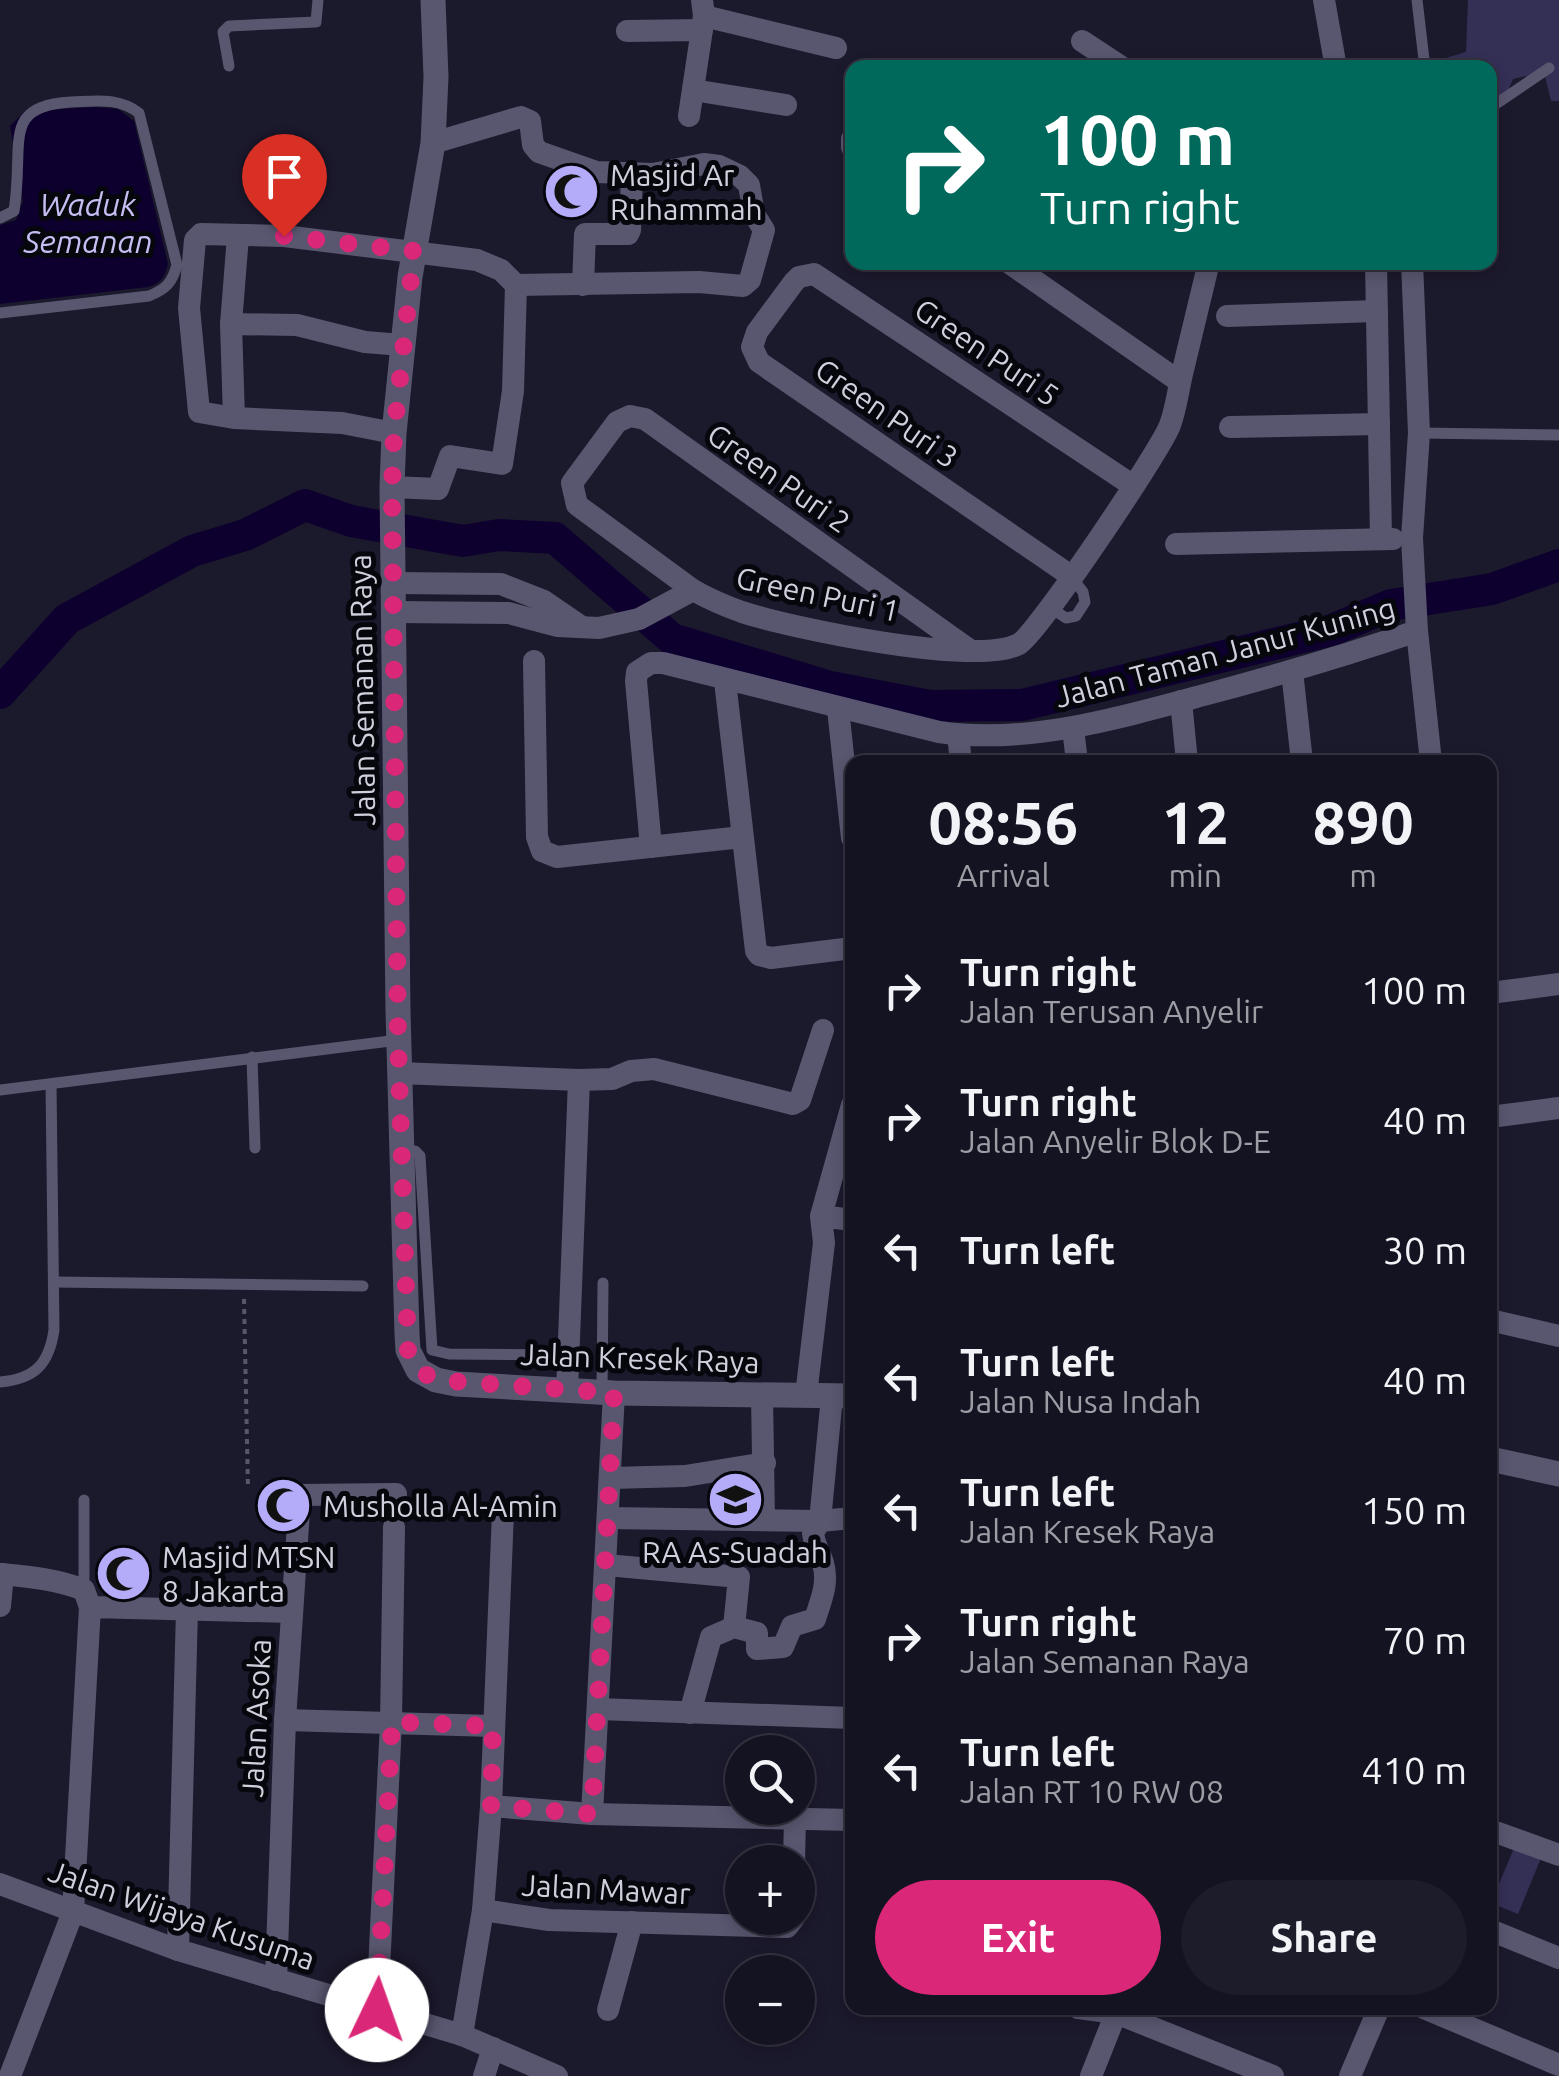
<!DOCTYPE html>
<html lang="en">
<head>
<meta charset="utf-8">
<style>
  body { margin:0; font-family:Ubuntu,sans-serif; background:#1d1c2a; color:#f1f3f6; height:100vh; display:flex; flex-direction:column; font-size:38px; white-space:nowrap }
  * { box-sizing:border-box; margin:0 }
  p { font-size:32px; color:#9d9ea5 }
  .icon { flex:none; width:55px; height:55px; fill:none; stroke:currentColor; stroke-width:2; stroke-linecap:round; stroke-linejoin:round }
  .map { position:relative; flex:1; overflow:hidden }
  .side { position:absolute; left:845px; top:755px; width:652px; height:1260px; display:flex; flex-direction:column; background:#141321; border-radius:20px; box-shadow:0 5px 15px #0003,0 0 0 2px #33323f }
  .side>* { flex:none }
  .hud { position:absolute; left:845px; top:60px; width:652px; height:210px; border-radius:20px; box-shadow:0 5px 15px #0003,0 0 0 2px #33323f; background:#00695c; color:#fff; overflow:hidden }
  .fabs { position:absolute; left:725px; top:1735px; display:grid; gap:20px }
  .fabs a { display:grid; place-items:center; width:90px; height:90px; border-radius:50%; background:#141321; box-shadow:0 5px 15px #0003,0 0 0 2px #33323f; font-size:50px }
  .pin { position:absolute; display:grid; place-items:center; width:85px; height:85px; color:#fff; margin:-102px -42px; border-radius:50% 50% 50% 0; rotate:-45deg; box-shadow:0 0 10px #0007 }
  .pin .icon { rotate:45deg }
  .me { position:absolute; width:110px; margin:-55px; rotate:3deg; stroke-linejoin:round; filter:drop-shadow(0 0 8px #0008) }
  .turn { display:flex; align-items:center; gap:35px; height:210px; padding:0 30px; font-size:45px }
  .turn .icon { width:130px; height:130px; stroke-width:2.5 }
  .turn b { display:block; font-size:70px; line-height:85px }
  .eta { display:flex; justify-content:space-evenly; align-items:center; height:170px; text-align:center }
  .eta b { font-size:60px; font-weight:700; line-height:70px }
  .action { display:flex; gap:20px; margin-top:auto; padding:20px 30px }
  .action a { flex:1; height:115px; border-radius:60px; background:#db2777; color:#fff; font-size:40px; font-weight:700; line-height:115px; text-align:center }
  .action a+a { background:#1d1c2a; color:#f1f3f6 }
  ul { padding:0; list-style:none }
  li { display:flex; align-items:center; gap:30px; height:130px; padding:0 30px }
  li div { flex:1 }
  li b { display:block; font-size:38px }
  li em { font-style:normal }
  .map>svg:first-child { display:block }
</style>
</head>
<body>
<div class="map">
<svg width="1559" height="2076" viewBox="0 0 1559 2076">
  <rect width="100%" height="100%" fill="#1b192c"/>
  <g fill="#342f55">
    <polygon points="1468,0 1559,0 1559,101 1551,101 1544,72 1513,79 1504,101 1490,100 1490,68 1439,67 1439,60 1466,52"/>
    <polygon points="1514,1848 1541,1858 1518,1914 1491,1903"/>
  </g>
  <path fill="#0e002e" d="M96 107 118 109 134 121 168 264C165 277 161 283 148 287L0 304V225L16 220 23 201 10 126 25 111Z"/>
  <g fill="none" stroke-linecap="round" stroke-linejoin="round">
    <polyline stroke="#0e002e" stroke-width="32" points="0,693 67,619 192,551 245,535 305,505 351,521 463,541 499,535 555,538 672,639 830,687 930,706 1022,705 1332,630 1391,605 1492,589 1559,565"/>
    <polyline stroke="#585768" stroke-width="4" stroke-dasharray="5 5" stroke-linecap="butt" points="244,1299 248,1489"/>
    <g stroke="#595770" stroke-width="11">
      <polyline points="1417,0 1425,68"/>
      <polyline points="229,66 223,32 229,26 316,22 318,0"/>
      <polyline points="1490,108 1549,68"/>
      <path d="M0 218 14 211C25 143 0 106 71 102 96 101 118 97 139 113L177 265C172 283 166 289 149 296L0 313"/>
      <polyline points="1419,433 1559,435"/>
      <polyline points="1051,608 1066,618 1076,616 1085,602 1083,592 1071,576"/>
      <polyline points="252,1057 255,1148"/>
      <polyline points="0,1090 398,1040"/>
      <polyline points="404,1151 415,1151 420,1156 432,1350 449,1354 568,1355"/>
      <polyline points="54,1282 363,1286"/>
      <path d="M0 1382C35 1379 49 1364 54 1330L51 1084"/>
      <polyline points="602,1393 603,1283"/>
      <polyline points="84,1590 84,1500"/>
    </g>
    <g stroke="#595770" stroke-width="22">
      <polyline points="1324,0 1336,68"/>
      <polyline points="704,16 836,48"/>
      <polyline points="627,31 702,30"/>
      <polyline points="1082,41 1123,68"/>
      <polyline points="693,90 786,105"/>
      <polyline points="689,116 704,16 702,0"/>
      <polyline points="852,139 852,147"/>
      <polyline points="1008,262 1180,382"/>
      <polyline points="1376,262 1381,539"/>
      <polyline points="1412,262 1419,433 1412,538 1417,631 1431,762"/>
      <polyline points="583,285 585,234 628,234 630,230 632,174"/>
      <polyline points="1227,316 1377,311"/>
      <polyline points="231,324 238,236"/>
      <polyline points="234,418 231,324 297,325 365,342 402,345"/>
      <polyline points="1230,427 1379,424"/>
      <polyline points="394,433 342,423 234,418 199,412 189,308 195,240 201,234 284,236 477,260 501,270 516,285 699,282 743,286 750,280 764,230 754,214 749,185 740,176 719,166 704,164 653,174 596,172 539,152 533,145 530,121 521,117 433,143"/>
      <polyline points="392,487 438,489 450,456 502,464 513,391 516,285"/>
      <polyline points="1176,544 1393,539"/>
      <polyline points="1071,576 759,362 752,347 757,332 794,282 799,277 814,274 1132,485"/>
      <polyline points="394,583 501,584 544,601 579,625"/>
      <polyline points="395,612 509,613 557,626 599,628 639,619 693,590"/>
      <path d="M971 651 645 419 630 416 617 422 572 483 577 505 693 590C709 599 725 606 742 612 791 628 977 667 1019 644 1037 634 1161 450 1170 425 1176 409 1178 391 1182 374 1191 337 1200 300 1209 262"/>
      <polyline points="534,661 537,837 542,851 557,857 742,837"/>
      <polyline points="1292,671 1302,762"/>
      <polyline points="725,681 756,951 759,955 771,958 852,948"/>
      <polyline points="1181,701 1187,762"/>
      <polyline points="838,709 852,838"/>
      <polyline points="1073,728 1077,762"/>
      <polyline points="958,735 961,762"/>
      <path d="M651 847 636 681 637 672 651 663H663L939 732C1027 745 1120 718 1204 695 1275 676 1347 655 1417 631"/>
      <polyline points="1490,993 1559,984"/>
      <polyline points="399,1073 579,1080 612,1079 631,1071 654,1069 793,1104 800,1100 823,1030"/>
      <polyline points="1490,1117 1559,1108"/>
      <polyline points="821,1216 852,1105"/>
      <polyline points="1490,1320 1559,1336"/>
      <polyline points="567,1391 579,1080"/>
      <polyline points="762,1395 764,1520"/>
      <polyline points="806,1395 824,1243 821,1216 852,1220"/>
      <polyline points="611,1478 685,1476 765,1463"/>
      <polyline points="608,1518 820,1521 852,1518"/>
      <polyline points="606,1565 739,1577 734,1627"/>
      <path d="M0 1574C30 1577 56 1579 84 1590L90 1607"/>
      <polyline points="0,1606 3,1574"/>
      <polyline points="598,1709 852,1718"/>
      <path d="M690 1713 711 1637 734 1627 757 1633V1649L783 1647 792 1626 815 1619C821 1600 829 1583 823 1563 820 1553 814 1544 813 1533L820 1521 832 1396"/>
      <polyline points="285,1720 493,1726"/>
      <polyline points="491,1806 592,1814 852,1820"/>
      <polyline points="592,1814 614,1393"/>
      <polyline points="1490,1830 1559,1855"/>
      <polyline points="794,1862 795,1818"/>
      <polyline points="0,1884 178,1950 462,2035 557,2076"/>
      <polyline points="483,1910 549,1920 787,1927 794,1918"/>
      <polyline points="1490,1930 1559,1958"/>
      <polyline points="178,1950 187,1610"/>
      <polyline points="276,1980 285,1720 300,1495 396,1494"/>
      <polyline points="1078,2008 1116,2013 1273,2076"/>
      <polyline points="1424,2008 1559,2065"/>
      <polyline points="608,2010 632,1922"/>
      <polyline points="377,2011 391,1722 394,1527"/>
      <polyline points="462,2035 483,1910 491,1806 503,1512"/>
      <polyline points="10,2076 73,1912 90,1607 291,1612"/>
      <polyline points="484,2076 493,2048"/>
      <polyline points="1091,2076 1116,2013"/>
      <polyline points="1350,2076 1379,2008"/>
    </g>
    <g stroke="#595770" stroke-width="25">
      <polyline points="433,0 436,77 433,143 410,277 394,433 392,487 398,1011 407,1334 408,1350 418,1370 436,1380 456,1384 614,1393 852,1396"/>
      <polyline points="1490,1459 1559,1474"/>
    </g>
  </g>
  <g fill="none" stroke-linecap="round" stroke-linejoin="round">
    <polyline stroke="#db2777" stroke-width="18" stroke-dasharray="0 32.4" points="284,236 414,251 394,433 392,487 398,1040 408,1350 418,1370 436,1380 614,1393 592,1814 491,1806 493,1726 392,1722 377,2010"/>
  </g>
  <defs>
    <symbol id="mosque-disc" viewBox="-11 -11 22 22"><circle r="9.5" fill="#b4acf9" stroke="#06060d"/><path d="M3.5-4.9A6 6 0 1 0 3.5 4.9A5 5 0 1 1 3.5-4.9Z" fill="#111"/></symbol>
    <symbol id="school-disc" viewBox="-11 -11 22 22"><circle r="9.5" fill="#b4acf9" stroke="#06060d"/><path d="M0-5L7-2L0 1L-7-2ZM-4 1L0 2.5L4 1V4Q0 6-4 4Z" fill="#111"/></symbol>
  </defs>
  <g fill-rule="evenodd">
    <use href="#mosque-disc" x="540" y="160" width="63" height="63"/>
    <use href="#school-disc" x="704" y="1468" width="63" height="63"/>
    <use href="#mosque-disc" x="252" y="1474" width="63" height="63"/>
    <use href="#mosque-disc" x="92" y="1542" width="63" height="63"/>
  </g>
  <g text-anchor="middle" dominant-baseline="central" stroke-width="10" stroke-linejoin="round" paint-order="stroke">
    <g font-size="30" fill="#d0d0dd" stroke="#06060d" text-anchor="start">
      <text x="610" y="175">Masjid Ar<tspan x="610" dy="34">Ruhammah</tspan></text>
      <text x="323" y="1506">Musholla Al-Amin</text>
      <text x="735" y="1552" text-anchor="middle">RA As-Suadah</text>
      <text x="162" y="1557">Masjid MTSN<tspan x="162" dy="34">8 Jakarta</tspan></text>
    </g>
    <g font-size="30" fill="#d0d0dd" stroke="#06060d">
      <text transform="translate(987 352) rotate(34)">Green Puri 5</text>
      <text transform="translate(887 413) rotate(35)">Green Puri 3</text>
      <text transform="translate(779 478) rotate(35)">Green Puri 2</text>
      <text transform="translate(818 594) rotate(12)">Green Puri 1</text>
      <text transform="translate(1225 652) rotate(-15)">Jalan Taman Janur Kuning</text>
      <text transform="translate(362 690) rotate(-91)">Jalan Semanan Raya</text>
      <text transform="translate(640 1358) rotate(2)">Jalan Kresek Raya</text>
      <text transform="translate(256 1718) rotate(-87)">Jalan Asoka</text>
      <text transform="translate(606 1889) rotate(3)">Jalan Mawar</text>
      <text transform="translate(182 1915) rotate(19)">Jalan Wijaya Kusuma</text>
    </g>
    <g font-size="32" font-style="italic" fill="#c3bff2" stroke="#06060d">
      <text x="88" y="204">Waduk<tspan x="88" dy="37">Semanan</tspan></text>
    </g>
  </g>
</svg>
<div class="fabs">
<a><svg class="icon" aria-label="search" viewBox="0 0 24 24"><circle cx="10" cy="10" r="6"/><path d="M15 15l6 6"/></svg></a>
<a>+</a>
<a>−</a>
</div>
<div class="pin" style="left:284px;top:236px;background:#d93025"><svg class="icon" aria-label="arrive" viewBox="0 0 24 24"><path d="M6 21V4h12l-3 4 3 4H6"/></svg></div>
<svg class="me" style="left:377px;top:2010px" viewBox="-20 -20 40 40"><circle r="19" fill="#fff"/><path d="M0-13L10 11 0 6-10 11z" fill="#db2777"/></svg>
<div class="hud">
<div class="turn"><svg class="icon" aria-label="right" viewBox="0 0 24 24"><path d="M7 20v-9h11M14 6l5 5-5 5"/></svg><div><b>100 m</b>Turn right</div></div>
</div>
<section class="side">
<div class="eta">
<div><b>08:56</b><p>Arrival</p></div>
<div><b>12</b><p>min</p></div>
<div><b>890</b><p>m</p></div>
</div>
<ul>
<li><svg class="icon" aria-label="right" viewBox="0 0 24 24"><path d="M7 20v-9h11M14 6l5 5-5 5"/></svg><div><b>Turn right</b><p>Jalan Terusan Anyelir</p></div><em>100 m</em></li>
<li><svg class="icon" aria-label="right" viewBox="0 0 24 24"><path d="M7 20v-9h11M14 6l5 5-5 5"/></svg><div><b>Turn right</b><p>Jalan Anyelir Blok D-E</p></div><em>40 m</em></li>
<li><svg class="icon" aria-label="left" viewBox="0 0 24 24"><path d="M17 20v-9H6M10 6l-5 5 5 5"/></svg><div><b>Turn left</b></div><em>30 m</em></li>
<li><svg class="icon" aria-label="left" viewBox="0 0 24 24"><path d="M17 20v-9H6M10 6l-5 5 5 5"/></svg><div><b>Turn left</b><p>Jalan Nusa Indah</p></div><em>40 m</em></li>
<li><svg class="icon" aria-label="left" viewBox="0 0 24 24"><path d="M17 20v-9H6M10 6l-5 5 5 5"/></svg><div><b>Turn left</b><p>Jalan Kresek Raya</p></div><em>150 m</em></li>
<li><svg class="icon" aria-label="right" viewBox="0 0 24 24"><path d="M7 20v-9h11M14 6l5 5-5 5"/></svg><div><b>Turn right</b><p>Jalan Semanan Raya</p></div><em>70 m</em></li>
<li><svg class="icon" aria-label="left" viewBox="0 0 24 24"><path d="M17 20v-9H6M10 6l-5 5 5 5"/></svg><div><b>Turn left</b><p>Jalan RT 10 RW 08</p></div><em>410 m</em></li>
</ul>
<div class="action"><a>Exit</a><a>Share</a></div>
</section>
</div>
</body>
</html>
